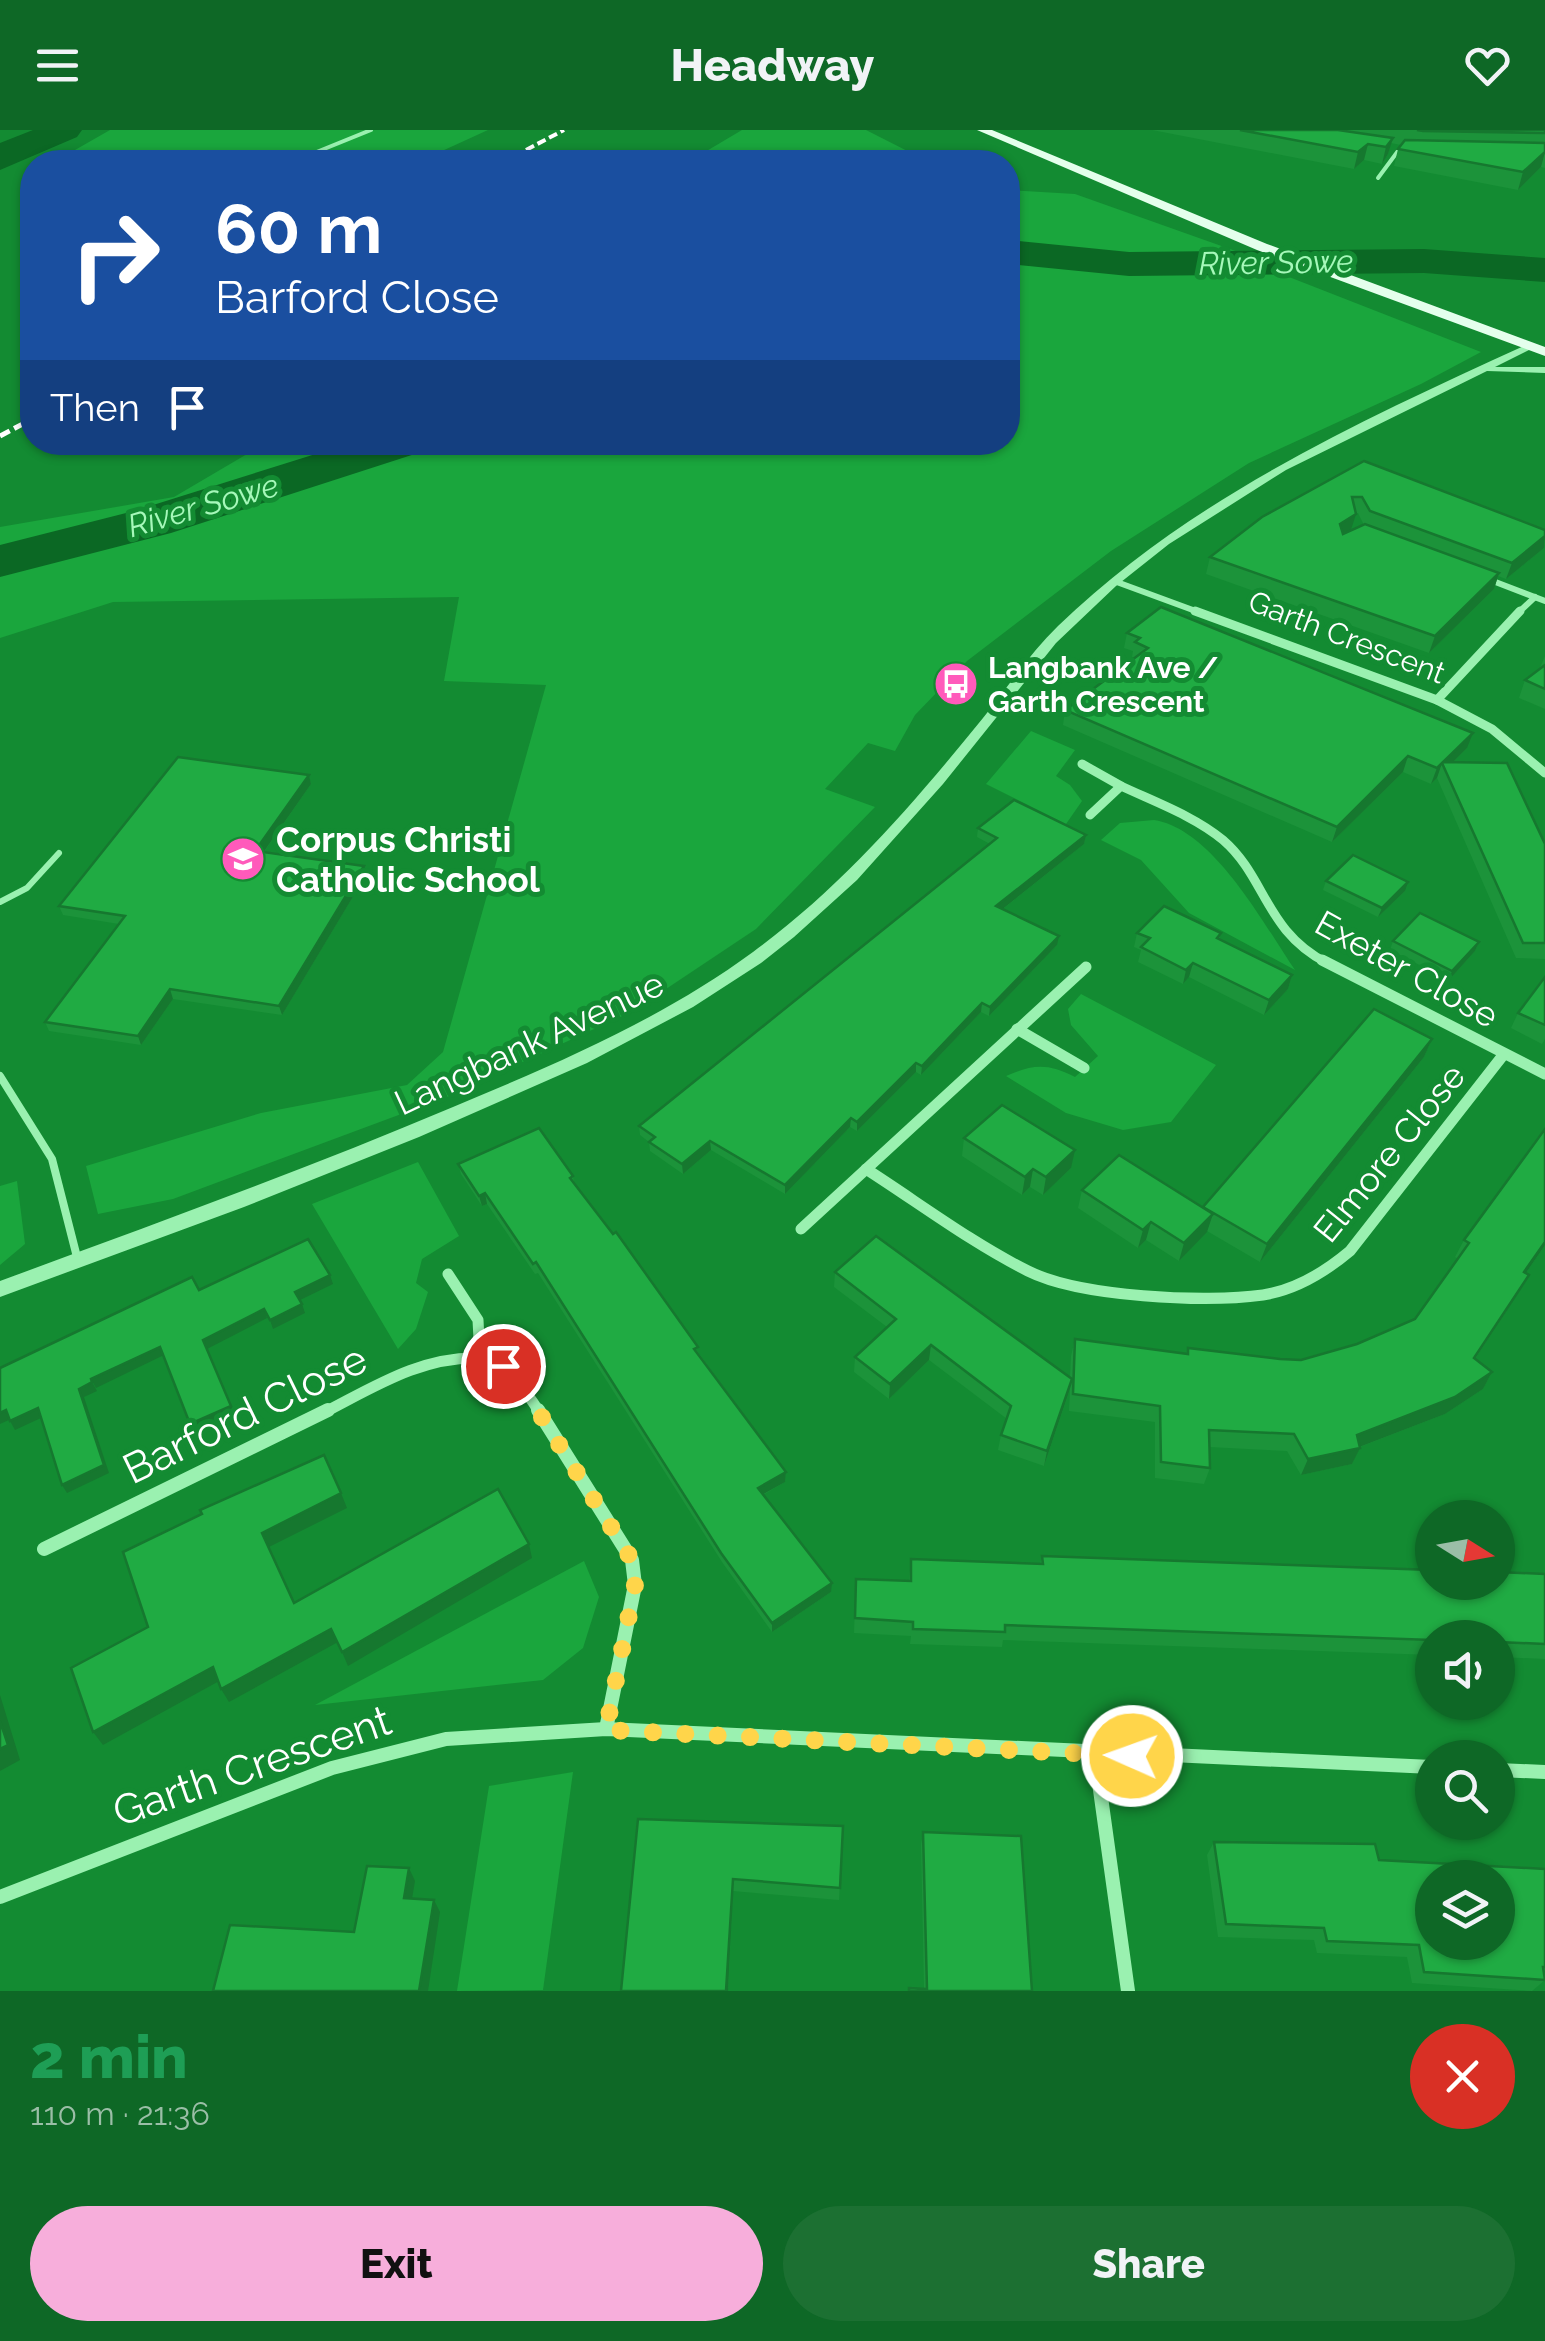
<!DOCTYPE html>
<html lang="en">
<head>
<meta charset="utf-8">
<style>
  body { margin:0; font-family:Raleway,sans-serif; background:#1c7032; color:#f1f3f6; height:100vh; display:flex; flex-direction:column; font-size:38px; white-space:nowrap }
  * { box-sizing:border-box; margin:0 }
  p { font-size:32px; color:#9bbea7 }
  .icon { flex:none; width:55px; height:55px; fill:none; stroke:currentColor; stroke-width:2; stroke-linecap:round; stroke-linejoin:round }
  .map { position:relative; height:1861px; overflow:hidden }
  .panel { display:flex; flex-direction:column; background:#0e6826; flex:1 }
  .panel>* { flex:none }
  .banner { position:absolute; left:20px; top:20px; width:1000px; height:305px; border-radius:40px; box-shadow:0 2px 8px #0004; background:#1a4fa0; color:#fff; overflow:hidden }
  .needle { width:65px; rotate:101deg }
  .fabs { position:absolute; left:1415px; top:1370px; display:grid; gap:20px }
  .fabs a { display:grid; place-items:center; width:100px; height:100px; border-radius:50%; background:#0e6826; box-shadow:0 2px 8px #0004; font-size:50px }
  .pin { position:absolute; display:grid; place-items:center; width:85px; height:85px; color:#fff; margin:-42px; border:5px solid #fff; border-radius:50%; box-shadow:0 2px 10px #0007 }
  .me { position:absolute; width:110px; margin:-55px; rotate:272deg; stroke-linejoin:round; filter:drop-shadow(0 0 8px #0008) }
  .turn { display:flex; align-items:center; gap:35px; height:210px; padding:0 30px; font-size:45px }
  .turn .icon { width:130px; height:130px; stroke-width:2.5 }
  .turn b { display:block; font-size:70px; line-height:85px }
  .then { display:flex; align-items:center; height:95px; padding:0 30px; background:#0003; gap:20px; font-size:38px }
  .round { display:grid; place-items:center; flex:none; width:105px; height:105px; border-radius:52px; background:#1c7032 }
  .headline { display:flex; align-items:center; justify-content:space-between; height:170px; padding:0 30px }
  h1 { font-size:60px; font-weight:800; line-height:75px; color:#1e9e55 }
  .action { display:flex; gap:20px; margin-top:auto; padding:20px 30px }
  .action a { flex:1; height:115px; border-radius:60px; background:#f7aedb; color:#111; font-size:40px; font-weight:800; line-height:115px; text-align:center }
  .action a+a { background:#1c7032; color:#f1f3f6 }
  header { display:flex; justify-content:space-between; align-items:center; height:130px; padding:0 30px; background:#0e6826; font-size:45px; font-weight:800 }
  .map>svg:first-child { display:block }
</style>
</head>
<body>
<header><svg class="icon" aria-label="menu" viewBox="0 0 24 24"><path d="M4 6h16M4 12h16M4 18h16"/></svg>Headway<svg class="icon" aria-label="heart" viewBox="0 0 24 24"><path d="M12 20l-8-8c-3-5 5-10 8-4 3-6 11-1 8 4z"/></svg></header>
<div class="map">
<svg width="1545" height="1861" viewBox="0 0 1545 1861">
  <rect width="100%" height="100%" fill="#138b32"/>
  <g fill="#1aa63d">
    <polygon points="110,0 488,0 418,32 54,32"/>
    <polygon points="742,0 866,0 929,32 688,32"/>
    <polygon points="1008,60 1075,64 1244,124 1289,147 1481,222 1421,254 1249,333 1111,421 967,531 915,585 895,621 868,613 825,659 875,677 756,799 633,881 447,967 173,1069 98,1084 86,1036 261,983 407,955 443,922 546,555 444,551 459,467 113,472 0,508 0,397 174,367 266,313 1008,312"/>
    <polygon points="1031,601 1075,620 1056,646 1070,655 1082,671 1066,694 986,654"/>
    <path d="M1154 690C1213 699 1263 793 1295 840L1189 783 1141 730 1101 710 1120 693Z"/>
    <path d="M1081 864 1216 935 1171 992 1123 1000 1066 983 1006 946C1033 934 1048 933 1075 947L1098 926 1071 895 1068 879Z"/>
    <polygon points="418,1032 459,1106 422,1129 416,1153 428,1162 416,1199 398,1219 312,1074"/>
    <polygon points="17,1051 25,1114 0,1135 0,1056"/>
    <polygon points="584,1431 599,1467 583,1518 543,1550 315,1575"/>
    <polygon points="573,1642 543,1860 457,1861 489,1656"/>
  </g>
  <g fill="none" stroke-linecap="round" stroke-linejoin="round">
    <g fill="#0b6824" fill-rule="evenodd">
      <polygon points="33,0 82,0 77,7 0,40 0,13"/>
      <polygon points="1008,110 1129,122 1424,119 1545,128 1545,152 1424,143 1129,146 1008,134"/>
      <polygon points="354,312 428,312 421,322 171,403 0,447 0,415 134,381"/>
    </g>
    <g stroke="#9af1b0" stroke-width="4">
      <polyline points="292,32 371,0"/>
      <polyline points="1378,48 1398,21"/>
    </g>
    <polyline stroke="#9af1b0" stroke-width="6" points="0,772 27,758 59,723"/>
    <polyline stroke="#9af1b0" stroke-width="8" points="0,946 52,1029 78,1131"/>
    <g stroke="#9af1b0" stroke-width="6">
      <polyline points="1485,448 1545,471"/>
      <polyline points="1114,451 1201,483"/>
      <polyline points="1518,483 1535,467"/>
    </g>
    <g stroke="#9af1b0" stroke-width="9">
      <polyline points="1195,481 1437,570 1492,599 1545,643"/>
      <polyline points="1437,570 1520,481"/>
      <polyline points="1082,634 1121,656"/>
      <path d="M1090 685 1121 656C1155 672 1194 686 1223 710 1266 747 1265 801 1327 833"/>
    </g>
    <g stroke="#9af1b0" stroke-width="11">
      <polyline points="1322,830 1545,944"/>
      <polyline points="1017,899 1084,938"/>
      <path d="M866 1039C919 1073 972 1113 1028 1141 1080 1167 1205 1173 1263 1165 1295 1160 1325 1142 1350 1121L1504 924"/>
      <polyline points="801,1099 1086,837"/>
      <path d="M448 1144 478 1190 480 1228C510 1240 523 1256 540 1283"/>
      <path d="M323 1283C374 1257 421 1226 480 1228"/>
    </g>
    <g stroke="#9af1b0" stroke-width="14">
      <polyline points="538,1280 632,1430 635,1455 606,1599"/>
      <polyline points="44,1419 328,1280"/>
      <polyline points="1095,1624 1128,1861"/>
      <polyline points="1498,1640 1545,1642"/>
      <polyline points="0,1767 332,1638 446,1609 606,1599 1432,1637"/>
    </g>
    <path fill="#9af1b0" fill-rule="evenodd" d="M1526 215 1535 217 1495 237H1545V243L1487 241 1286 340 1169 414 1116 456 1056 513 943 654 857 750 794 807 761 833 693 877 587 933 419 1007 244 1077 0 1167V1151C152 1095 304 1040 453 977 556 934 662 889 753 822 842 757 914 673 983 588 1008 557 1030 523 1058 496 1192 367 1360 291 1526 215Z"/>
    <polygon fill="#e4ffec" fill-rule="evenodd" points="977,0 992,0 1267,114 1545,217 1545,226 1257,120"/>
    <polyline stroke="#fff" stroke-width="4" stroke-dasharray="9 4" stroke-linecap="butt" points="503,32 564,0"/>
    <polyline stroke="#fff" stroke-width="5" stroke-dasharray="11 5" stroke-linecap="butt" points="0,306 32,289"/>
  </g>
  <g fill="#1c933a" fill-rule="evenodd">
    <polygon points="1152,0 1545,0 1545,38 1541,37 1518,60 1394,36 1398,19 1401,15 1391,13 1388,24 1382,34 1364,30 1354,39"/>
    <path d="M1364 331 1545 400 1544 418 1506 449 1498 446 1494 459 1429 523 1206 444 1210 427ZM1355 383H1358L1364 395 1351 400Z"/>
    <polygon points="1127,503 1467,618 1453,632 1545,714 1545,829 1516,828 1437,648 1431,654 1403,642 1332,712 1063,595 1065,580 1134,528 1132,527 1133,521 1124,518"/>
    <polygon points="1545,526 1545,579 1519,568 1525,550 1539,540"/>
    <polygon points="309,645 311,654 264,722 366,745 282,885 173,869 141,915 49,901 45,892 119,794 63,785 59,776"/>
    <polygon points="978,698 1086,705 1084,714 1003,779 1057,815 989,886 981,882 921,945 916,942 857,1001 850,997 785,1064 711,1020 683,1044 650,1021 649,1012 640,1005 639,996 990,714 977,707"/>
    <polygon points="1326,751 1405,761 1378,787 1323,760"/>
    <polygon points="1137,803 1221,803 1219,809 1292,845 1288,859 1264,885 1189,847 1183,854 1138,832 1141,820 1134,817"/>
    <polygon points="1393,811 1479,812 1475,821 1449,850 1390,820"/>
    <polygon points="1545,847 1545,909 1542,914 1511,898 1518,883"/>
    <polygon points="1432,909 1424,927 1260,1132 1207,1101 1179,1131 1146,1110 1138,1118 1078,1078 1082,1060 1203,1078"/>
    <polygon points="1545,999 1545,1115 1526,1143 1529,1145 1519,1162 1475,1229 1492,1242 1483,1259 1445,1284 1360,1317 1352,1334 1301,1345 1287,1321 1209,1317 1210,1338 1204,1354 1155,1348 1155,1292 1069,1281 1070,1259 1044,1336 998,1320 1001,1305 1007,1289 929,1230 889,1269 854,1242 855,1227 887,1197 834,1157 835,1142 1070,1247 1071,1226 1075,1209 1186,1224 1188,1218 1280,1229 1301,1230 1357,1214 1415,1189 1458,1129 1455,1127 1464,1110"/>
    <polygon points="964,1008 1071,1038 1043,1065 1030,1057 1022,1065 962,1026"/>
    <polygon points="458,1034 573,1046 574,1053 786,1342 785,1352 763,1365 831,1462 772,1502 722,1432 538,1143 535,1144 487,1074 482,1076 461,1044"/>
    <polygon points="1042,1426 1545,1444 1545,1529 1498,1527 1498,1508 1432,1508 1432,1525 1003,1510 1002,1517 910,1514 911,1506 854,1503 856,1449 909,1451 911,1429 1040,1434"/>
    <polygon points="638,1689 843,1696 839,1770 733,1761 728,1861 621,1861"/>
    <polygon points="923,1702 1032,1861 908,1861 909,1858 924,1858 921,1715"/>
    <polygon points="1214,1712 1379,1730 1545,1739 1545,1850 1532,1861 1412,1853 1407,1827 1317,1823 1314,1810 1218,1807 1207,1725"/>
  </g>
  <g fill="#16782f">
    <polygon points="1393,8 1388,24 1382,34 1386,17"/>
    <polygon points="1368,14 1364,30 1354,39 1358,22"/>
    <polygon points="1545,22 1541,37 1518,60 1523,42"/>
    <polygon points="1356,384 1351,400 1336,410 1340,394"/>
    <polygon points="1545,406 1544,418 1506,449 1512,433"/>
    <polygon points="1499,443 1494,459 1429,523 1435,506"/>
    <polygon points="1473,603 1467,618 1445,640 1442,633"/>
    <polygon points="1408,626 1403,642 1332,712 1337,697"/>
    <polygon points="1442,633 1437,648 1431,654 1437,638"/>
    <polygon points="309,645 311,654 258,730 255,721"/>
    <polygon points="1086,705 1084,714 995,785 996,776"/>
    <polygon points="364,736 366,745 282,885 279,876"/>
    <polygon points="1408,752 1405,761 1378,787 1382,778"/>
    <polygon points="1059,806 1057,815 989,886 990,877"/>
    <polygon points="1479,812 1475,821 1449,850 1452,841"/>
    <polygon points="1193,833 1189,847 1183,854 1186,840"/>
    <polygon points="1292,845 1288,859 1264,885 1269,870"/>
    <polygon points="170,859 173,869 141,915 138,906"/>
    <polygon points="982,873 981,882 921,945 922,936"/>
    <polygon points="1432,909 1424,927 1260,1132 1267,1114"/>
    <polygon points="916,933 916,942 857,1001 857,992"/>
    <polygon points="851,988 850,997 785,1064 785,1055"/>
    <polygon points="710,1011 711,1020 683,1044 682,1034"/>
    <polygon points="1075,1020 1071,1038 1043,1065 1046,1047"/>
    <polygon points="1033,1039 1030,1057 1022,1065 1025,1047"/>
    <polygon points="485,1063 487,1074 482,1076 479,1066"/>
    <polygon points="1213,1084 1207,1102 1179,1131 1184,1113"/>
    <polygon points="1151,1092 1146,1110 1138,1118 1143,1100"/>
    <polygon points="1545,1112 1545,1115 1515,1159 1524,1142"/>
    <polygon points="330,1145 333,1154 298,1171 295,1162"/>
    <polygon points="1529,1145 1519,1162 1464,1244 1474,1228"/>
    <polygon points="302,1174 305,1183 273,1199 270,1190"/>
    <polygon points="264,1179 267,1188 207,1219 235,1284 195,1303 190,1294 203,1210"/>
    <polygon points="931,1215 929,1230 889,1269 890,1254"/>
    <polygon points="160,1217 164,1225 96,1258 91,1249"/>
    <polygon points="1492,1242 1483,1259 1445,1284 1354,1319 1360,1318 1352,1334 1301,1345 1308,1329"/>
    <polygon points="1072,1249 1068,1264 1044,1336 1047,1321"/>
    <polygon points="92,1252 97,1261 84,1267 109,1343 67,1363 62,1355 79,1259"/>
    <polygon points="38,1278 43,1287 15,1300 10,1291"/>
    <polygon points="6,1280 11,1289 0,1294 0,1283"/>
    <polygon points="786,1342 785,1352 758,1367 758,1358"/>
    <polygon points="341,1363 347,1378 269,1417 262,1403"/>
    <polygon points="529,1414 532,1428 348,1536 342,1522"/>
    <polygon points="832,1453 831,1462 772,1502 772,1493"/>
    <polygon points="331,1499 338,1512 229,1572 221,1559"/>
    <polygon points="213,1537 221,1550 103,1615 93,1602"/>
    <polygon points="0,1565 20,1630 0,1641"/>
    <polygon points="409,1738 415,1751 410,1781 404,1768"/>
    <polygon points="733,1749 728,1861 726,1861"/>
    <polygon points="434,1770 440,1782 428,1861 419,1861"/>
  </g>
  <g fill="#20ab43" stroke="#16782f" stroke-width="2.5" fill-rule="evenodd">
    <polygon points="1240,0 1338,0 1393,8 1386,17 1368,14 1358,22"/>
    <polygon points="1417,0 1545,0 1545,3 1423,1"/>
    <polygon points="1405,10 1545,13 1545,22 1523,42 1398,19"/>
    <polygon points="1364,331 1545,400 1545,406 1512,433 1370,381 1362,367 1352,367 1356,384 1340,394 1343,404 1365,394 1499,443 1435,506 1210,427 1262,387"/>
    <polygon points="1161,477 1473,603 1443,632 1507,633 1545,714 1545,813 1523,813 1442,633 1437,638 1408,626 1337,697 1065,580 1148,518 1135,512 1140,508 1127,503"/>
    <polygon points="1545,535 1545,559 1525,550"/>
    <polygon points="178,627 309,645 255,721 364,736 279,876 170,859 138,906 45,892 125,786 59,776"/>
    <polygon points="1014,670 1086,705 996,776 1059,806 990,877 982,873 922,936 916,933 857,992 851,988 785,1055 710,1011 682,1034 649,1012 655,1007 639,996 997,708 978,698"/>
    <polygon points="1353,725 1408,752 1382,778 1326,751"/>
    <polygon points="1164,776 1221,803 1217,808 1292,845 1269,870 1193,833 1186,840 1141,817 1150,808 1137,803"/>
    <polygon points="1420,783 1479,812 1452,841 1393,811"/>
    <polygon points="1545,847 1545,895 1518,883"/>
    <polygon points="1374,879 1432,909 1267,1114 1203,1077"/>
    <polygon points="1002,975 1075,1020 1046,1047 1033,1039 1025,1047 964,1008"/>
    <polygon points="539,998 573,1046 570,1048 613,1104 616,1102 698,1217 694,1219 786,1342 758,1358 832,1453 772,1493 721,1423 536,1132 533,1134 485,1063 479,1066 458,1034"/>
    <polygon points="1545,999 1545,1112 1524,1142 1529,1145 1474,1228 1492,1242 1455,1267 1357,1305 1360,1318 1308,1329 1294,1304 1209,1300 1210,1338 1161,1332 1160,1276 1073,1264 1075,1209 1188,1224 1188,1218 1280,1229 1301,1230 1357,1214 1415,1189 1469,1113 1464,1110"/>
    <polygon points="1119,1025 1213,1084 1184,1113 1151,1092 1143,1100 1082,1060"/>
    <polygon points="876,1106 1072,1249 1047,1321 1001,1305 1011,1276 931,1215 890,1254 855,1227 896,1189 835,1142"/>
    <polygon points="308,1109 330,1145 295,1162 302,1174 270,1190 264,1179 203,1210 231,1276 190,1294 160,1217 91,1249 92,1252 79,1259 104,1335 62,1355 38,1278 10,1291 6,1280 0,1283 0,1238 192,1147 199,1160"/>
    <polygon points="324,1325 341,1363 262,1403 294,1473 498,1359 529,1414 342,1522 331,1499 221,1559 213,1537 93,1602 71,1538 148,1497 123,1422 202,1384 200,1380"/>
    <polygon points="1042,1426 1432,1440 1432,1452 1498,1452 1498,1442 1545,1444 1545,1514 1498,1512 1498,1508 1432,1508 1432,1510 1005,1495 1005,1502 913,1499 913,1492 855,1488 856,1449 911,1451 911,1429 1043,1434"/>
    <polygon points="0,1591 8,1615 0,1619"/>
    <polygon points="638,1689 843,1696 840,1758 733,1749 726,1861 621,1861"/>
    <polygon points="923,1702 1021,1706 1032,1861 909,1861 909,1858 927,1859"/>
    <path d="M1214 1712 1375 1714 1379 1730 1545 1739V1837H1543L1545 1850 1424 1842 1419 1815 1327 1811 1324 1798 1226 1794ZM1432 1748H1498V1812H1432Z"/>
    <polygon points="367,1736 409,1738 404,1768 434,1770 419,1861 213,1861 230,1795 354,1802"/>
  </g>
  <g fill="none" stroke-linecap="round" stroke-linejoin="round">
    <polyline stroke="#ffd54a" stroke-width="18" stroke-dasharray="0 32.4" points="503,1236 521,1254 632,1430 635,1455 606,1600 1132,1626"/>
  </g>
  <defs>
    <symbol id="bus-disc" viewBox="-11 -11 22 22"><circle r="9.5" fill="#ff5abb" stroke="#138b32"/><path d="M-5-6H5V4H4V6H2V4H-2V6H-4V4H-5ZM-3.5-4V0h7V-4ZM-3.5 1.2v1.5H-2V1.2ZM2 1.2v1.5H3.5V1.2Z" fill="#fff"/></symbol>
    <symbol id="school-disc" viewBox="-11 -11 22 22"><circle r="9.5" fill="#ff5abb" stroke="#138b32"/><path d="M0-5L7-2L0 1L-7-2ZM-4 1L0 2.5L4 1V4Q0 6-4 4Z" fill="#fff"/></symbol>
  </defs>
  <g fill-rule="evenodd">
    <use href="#bus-disc" x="931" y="529" width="50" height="50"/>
    <use href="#school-disc" x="218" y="704" width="50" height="50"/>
  </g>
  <g text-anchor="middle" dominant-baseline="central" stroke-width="10" stroke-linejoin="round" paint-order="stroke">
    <g font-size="30" fill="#fff" stroke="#138b32">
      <text transform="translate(1347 507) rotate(21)">Garth Crescent</text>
    </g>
    <g font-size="30" font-weight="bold" fill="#fff" stroke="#138b32" text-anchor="start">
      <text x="988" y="537">Langbank Ave /<tspan x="988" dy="34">Garth Crescent</tspan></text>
    </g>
    <g font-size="32" font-style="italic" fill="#a6f8ba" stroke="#138b32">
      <text transform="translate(1276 132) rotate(-1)">River Sowe</text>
      <text transform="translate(203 375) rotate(-16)">River Sowe</text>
    </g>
    <g font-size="35" font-weight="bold" fill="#fff" stroke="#138b32" text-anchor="start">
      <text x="276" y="709">Corpus Christi<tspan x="276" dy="40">Catholic School</tspan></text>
    </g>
    <g font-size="35" fill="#fff" stroke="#138b32">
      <text transform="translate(1407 839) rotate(29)">Exeter Close</text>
      <text transform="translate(529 913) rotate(-25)">Langbank Avenue</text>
      <text transform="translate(1389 1023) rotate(-51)">Elmore Close</text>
    </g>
    <g font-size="42" fill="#fff" stroke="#138b32">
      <text transform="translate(245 1284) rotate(-26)">Barford Close</text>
      <text transform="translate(252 1636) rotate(-19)">Garth Crescent</text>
    </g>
  </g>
</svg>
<div class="fabs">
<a><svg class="needle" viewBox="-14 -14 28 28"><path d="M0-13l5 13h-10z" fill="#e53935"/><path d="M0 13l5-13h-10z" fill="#9bbea7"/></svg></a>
<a><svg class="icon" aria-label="sound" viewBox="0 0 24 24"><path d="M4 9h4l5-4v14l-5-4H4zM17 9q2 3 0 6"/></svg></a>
<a><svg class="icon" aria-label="search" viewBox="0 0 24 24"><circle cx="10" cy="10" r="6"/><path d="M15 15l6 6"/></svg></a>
<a><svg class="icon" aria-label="layers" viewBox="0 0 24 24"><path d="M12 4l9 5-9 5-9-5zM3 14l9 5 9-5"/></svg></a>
</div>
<div class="pin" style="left:503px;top:1236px;background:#d93025"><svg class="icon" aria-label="arrive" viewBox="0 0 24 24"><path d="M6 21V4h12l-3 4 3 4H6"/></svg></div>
<svg class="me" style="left:1132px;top:1626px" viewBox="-20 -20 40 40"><circle r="17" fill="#ffd54a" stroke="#fff" stroke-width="3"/><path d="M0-11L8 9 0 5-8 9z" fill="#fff"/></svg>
<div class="banner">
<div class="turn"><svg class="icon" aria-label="right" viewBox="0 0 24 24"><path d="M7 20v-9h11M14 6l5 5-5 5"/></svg><div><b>60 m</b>Barford Close</div></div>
<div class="then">Then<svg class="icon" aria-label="arrive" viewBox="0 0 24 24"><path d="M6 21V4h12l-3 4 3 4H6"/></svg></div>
</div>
</div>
<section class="panel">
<div class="headline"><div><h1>2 min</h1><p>110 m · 21:36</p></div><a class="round" style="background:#d93025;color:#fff"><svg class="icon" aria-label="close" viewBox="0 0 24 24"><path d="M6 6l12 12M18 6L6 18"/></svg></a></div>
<div class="action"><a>Exit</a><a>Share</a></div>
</section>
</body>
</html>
